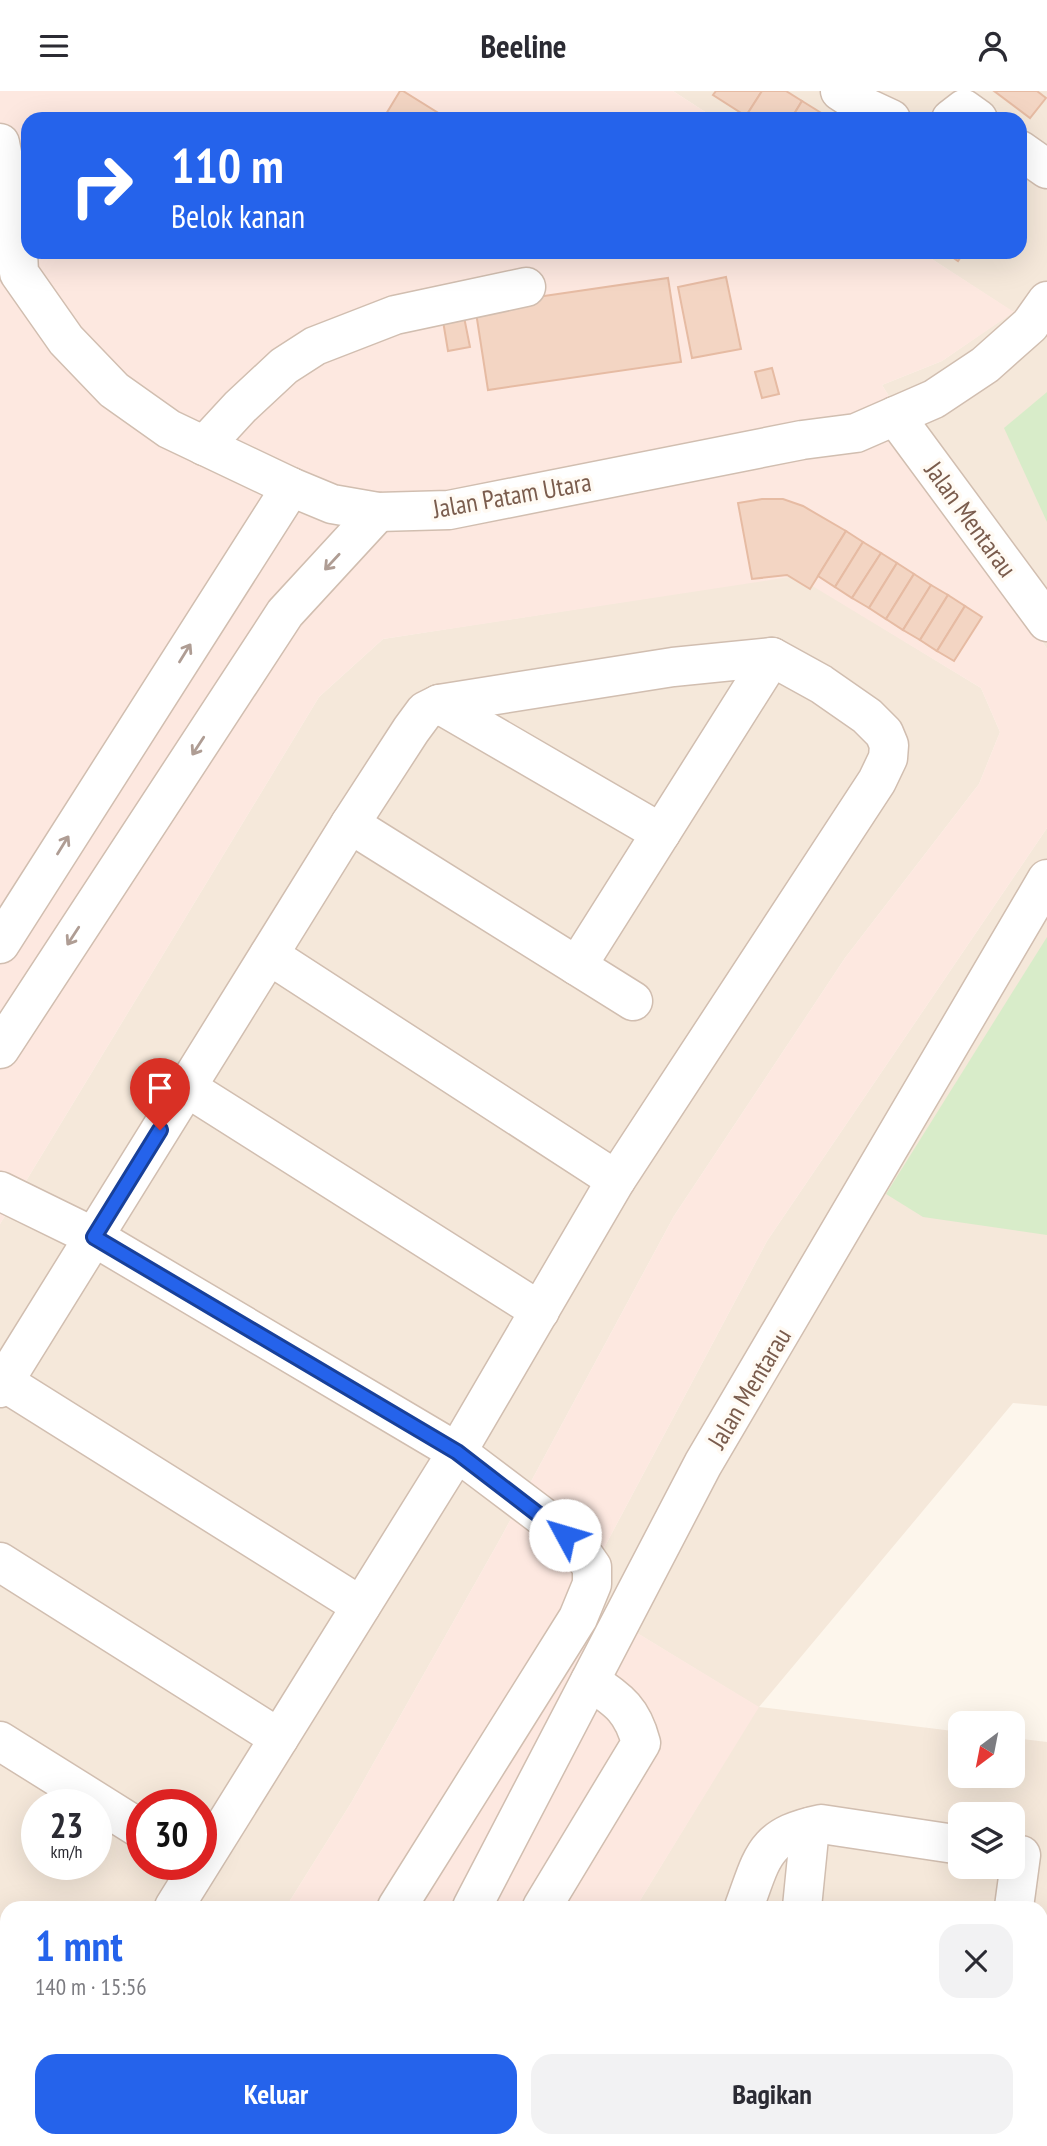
<!DOCTYPE html>
<html lang="id">
<head>
<meta charset="utf-8">
<style>
  body { margin:0; font-family:"PT Sans Narrow",sans-serif; background:#f2f2f3; color:#2b2b33; height:100vh; display:flex; flex-direction:column; font-size:26px; white-space:nowrap }
  * { box-sizing:border-box; margin:0 }
  p { font-size:23px; color:#7c7c81 }
  .icon { flex:none; width:38px; height:38px; fill:none; stroke:currentColor; stroke-width:2; stroke-linecap:round; stroke-linejoin:round }
  .map { position:relative; flex:1; overflow:hidden }
  .panel { position:absolute; left:0px; top:1810px; width:1048px; height:247px; display:flex; flex-direction:column; background:#fff; border-radius:21px 21px 0 0; box-shadow:0 7px 28px #0002 }
  .panel>* { flex:none }
  .banner { position:absolute; left:21px; top:21px; width:1006px; height:147px; border-radius:21px; box-shadow:0 7px 28px #0002; background:#2563eb; color:#fff; overflow:hidden }
  .needle { width:46px; rotate:212deg }
  .tools { position:absolute; left:948px; top:1620px; display:grid; gap:14px }
  .tools a { display:grid; place-items:center; width:77px; height:77px; border-radius:14px; background:#fff; box-shadow:0 7px 28px #0002; font-size:35px }
  .speed { position:absolute; left:21px; top:1698px; display:flex; gap:14px; font-size:35px; font-weight:700; text-align:center }
  .speed>* { display:grid; place-content:center; width:91px; height:91px; border-radius:50%; background:#fff; box-shadow:0 7px 28px #0002; line-height:1 }
  .speed small { font-size:18px; font-weight:400 }
  .speed .limit { border:10px solid #d22; background:#fff; color:#111 }
  .pin { position:absolute; display:grid; place-items:center; width:60px; height:60px; color:#fff; margin:-72px -30px; border-radius:50% 50% 50% 0; rotate:-45deg; box-shadow:0 0 7px #0007 }
  .pin .icon { rotate:45deg }
  .me { position:absolute; width:77px; margin:-38px; rotate:309deg; stroke-linejoin:round; filter:drop-shadow(0 0 5px #0008) }
  .turn { display:flex; align-items:center; gap:24px; height:147px; padding:0 35px; font-size:32px }
  .turn .icon { width:91px; height:91px; stroke-width:2.5 }
  .turn b { display:block; font-size:49px; line-height:60px }
  .round { display:grid; place-items:center; flex:none; width:74px; height:74px; border-radius:21px; background:#f2f2f3 }
  .headline { display:flex; align-items:center; justify-content:space-between; height:119px; padding:0 35px }
  h1 { font-size:42px; font-weight:700; line-height:52px; color:#2563eb }
  .button { display:flex; gap:14px; margin-top:auto; padding:14px 35px }
  .button a { flex:1; height:80px; border-radius:21px; background:#2563eb; color:#fff; font-size:28px; font-weight:700; line-height:80px; text-align:center }
  .button a+a { background:#f2f2f3; color:#2b2b33 }
  header { display:flex; justify-content:space-between; align-items:center; height:91px; padding:0 35px; background:#fff; font-size:32px; font-weight:700 }
  .map>svg:first-child { display:block }
</style>
</head>
<body>
<header><svg class="icon" aria-label="menu" viewBox="0 0 24 24"><path d="M4 6h16M4 12h16M4 18h16"/></svg>Beeline<svg class="icon" aria-label="person" viewBox="0 0 24 24"><circle cx="12" cy="8" r="4"/><path d="M4 21q1-7 8-7t8 7"/></svg></header>
<div class="map">
<svg width="1047" height="2055" viewBox="0 0 1047 2055">
  <rect width="100%" height="100%" fill="#fdf6ec"/>
  <g fill="#f5e8da" fill-rule="evenodd">
    <polygon points="673,0 1047,0 1047,558 882,294 942,270 1013,221 921,161 1020,161 1020,28 716,28"/>
    <path d="M796 484 981 597 1000 641 979 693 845 867 674 1125 499 1450 351 1712 286 1816H7V2049H274L275 2055H0V1133L319 606 383 548ZM37 1713H96V1773H37ZM142 1713H201V1773H142Z"/>
    <path d="M1047 737V1315L1013 1312 759 1616 961 1641V1685H1013V1647L1047 1651V2055H571L572 2049H1041V1816H636L758 1616 578 1506 767 1150ZM961 1724H1013V1776H961Z"/>
  </g>
  <g fill="#fde8e0">
    <polygon points="0,0 673,0 716,28 28,28 28,161 921,161 1014,221 942,270 882,294 1047,558 1047,737 767,1150 578,1506 759,1616 636,1816 286,1816 351,1712 499,1450 674,1125 845,867 979,693 1000,641 981,597 796,485 383,548 319,606 0,1133"/>
    <polygon points="274,2049 572,2049 571,2055 275,2055"/>
  </g>
  <g fill="#d8ecc9">
    <polygon points="1047,301 1047,431 1004,337"/>
    <polygon points="1047,846 1047,1144 923,1126 886,1103"/>
  </g>
  <g fill="#f3d5c3" stroke="#e6bba3" stroke-width="2">
    <polygon points="400,0 403,0 448,28 383,28"/>
    <polygon points="716,0 762,0 746,25 713,4"/>
    <polygon points="762,0 786,0 802,10 791,28 751,28 746,25"/>
    <polygon points="994,0 1037,0 1046,7 1030,27"/>
    <polygon points="802,10 831,28 791,28"/>
    <polygon points="945,161 964,161 958,170"/>
    <polygon points="726,186 741,258 692,267 678,196"/>
    <polygon points="668,187 681,271 488,299 475,215"/>
    <polygon points="464,226 470,256 448,260 443,230"/>
    <polygon points="772,277 779,303 762,307 755,281"/>
    <polygon points="762,408 783,408 803,415 846,440 810,498 787,484 752,488 738,412"/>
    <polygon points="846,440 863,451 835,496 818,485"/>
    <polygon points="863,451 881,462 852,507 835,496"/>
    <polygon points="881,462 897,472 869,517 852,507"/>
    <polygon points="897,472 914,483 886,528 869,517"/>
    <polygon points="914,483 931,494 903,539 886,528"/>
    <polygon points="931,494 948,504 920,549 903,539"/>
    <polygon points="948,504 965,515 937,560 920,549"/>
    <polygon points="965,515 982,526 954,570 937,560"/>
  </g>
  <g fill="none" stroke-linecap="round" stroke-linejoin="round">
    <defs>
      <g id="minor">
        <polyline points="840,0 863,15 891,28"/>
        <polyline points="951,28 964,18 978,28"/>
        <polyline points="0,52 17,139 19,182 66,249 114,299 169,338 291,396 332,413 378,421 449,419 802,349 856,342 934,308 985,274 1030,234 1047,210"/>
        <polyline points="1020,59 1047,78"/>
        <polyline points="895,325 1047,531"/>
        <polyline points="204,355 240,316 284,275 315,255 395,224 526,196"/>
        <polyline points="439,613 661,742"/>
        <polyline points="350,733 633,910"/>
        <polyline points="0,853 291,396"/>
        <polyline points="269,864 616,1089"/>
        <polyline points="577,875 772,566"/>
        <polyline points="0,958 285,522 378,421"/>
        <polyline points="186,996 540,1220"/>
        <polyline points="0,1100 94,1146 457,1361 551,1432 578,1456 592,1476 592,1493 578,1527 397,1816"/>
        <polyline points="4,1291 361,1515"/>
        <polyline points="0,1297 350,733 411,639 425,620 439,613 673,576 772,566 821,593 867,625 884,642 889,654 888,667 877,690 616,1089 457,1361 174,1816"/>
        <polyline points="0,1471 279,1647"/>
        <polyline points="0,1650 142,1739"/>
        <polyline points="472,1816 703,1373 1047,788"/>
        <path d="M542 1816 641 1652C632 1618 619 1610 590 1590"/>
        <path d="M744 1816C763 1765 763 1745 821 1733L961 1754"/>
        <polyline points="802,1816 810,1736"/>
        <polyline points="1014,1816 1021,1764"/>
        <polyline points="0,1994 7,1991"/>
        <polyline points="238,2055 244,2049"/>
        <polyline points="340,2055 344,2049"/>
        <polyline points="490,2055 491,2049"/>
        <polyline points="683,2055 684,2049"/>
        <polyline points="780,2055 780,2049"/>
        <polyline points="981,2055 982,2049"/>
      </g>
    </defs>
    <use href="#minor" stroke="#d1beb0" stroke-width="41"/>
    <use href="#minor" stroke="#fff" stroke-width="38"/>
  </g>
  <defs><path id="oneway-shaft" d="M-6 0H5M1.5-3L5.5 0L1.5 3" fill="none" stroke-width="1.6" stroke-linecap="round" stroke-linejoin="round" transform="scale(1.75)"/></defs>
  <g stroke="#af9d94">
    <use href="#oneway-shaft" transform="translate(332 471) rotate(133)"/>
    <use href="#oneway-shaft" transform="translate(185 562) rotate(-58)"/>
    <use href="#oneway-shaft" transform="translate(198 655) rotate(123)"/>
    <use href="#oneway-shaft" transform="translate(63 754) rotate(-58)"/>
    <use href="#oneway-shaft" transform="translate(73 845) rotate(123)"/>
  </g>
  <g fill="none" stroke-linecap="round" stroke-linejoin="round">
    <defs>
      <polyline id="route" points="160,1039 94,1146 457,1361 565,1444"/>
    </defs>
    <use href="#route" stroke="#184099" stroke-width="18"/>
    <use href="#route" stroke="#2563eb" stroke-width="12"/>
  </g>
  <g text-anchor="middle" dominant-baseline="central" stroke-width="7" stroke-linejoin="round" paint-order="stroke">
    <g font-size="26" fill="#7a5c4d" stroke="#fffaf3">
      <text transform="translate(512 404) rotate(-10)">Jalan Patam Utara</text>
      <text transform="translate(971 428) rotate(54)">Jalan Mentarau</text>
      <text transform="translate(749 1297) rotate(-59)">Jalan Mentarau</text>
    </g>
  </g>
</svg>
<div class="tools">
<a><svg class="needle" viewBox="-14 -14 28 28"><path d="M0-13l5 13h-10z" fill="#e53935"/><path d="M0 13l5-13h-10z" fill="#7c7c81"/></svg></a>
<a><svg class="icon" aria-label="layers" viewBox="0 0 24 24"><path d="M12 4l9 5-9 5-9-5zM3 14l9 5 9-5"/></svg></a>
</div>
<div class="speed"><div>23<small>km/h</small></div><div class="limit">30</div></div>
<div class="pin" style="left:160px;top:1039px;background:#d93025"><svg class="icon" aria-label="arrive" viewBox="0 0 24 24"><path d="M6 21V4h12l-3 4 3 4H6"/></svg></div>
<svg class="me" style="left:565px;top:1444px" viewBox="-20 -20 40 40"><circle r="19" fill="#fff"/><path d="M0-13L10 11 0 6-10 11z" fill="#2563eb"/></svg>
<div class="banner">
<div class="turn"><svg class="icon" aria-label="right" viewBox="0 0 24 24"><path d="M7 20v-9h11M14 6l5 5-5 5"/></svg><div><b>110 m</b>Belok kanan</div></div>
</div>
<section class="panel">
<div class="headline"><div><h1>1 mnt</h1><p>140 m · 15:56</p></div><a class="round"><svg class="icon" aria-label="close" viewBox="0 0 24 24"><path d="M6 6l12 12M18 6L6 18"/></svg></a></div>
<div class="button"><a>Keluar</a><a>Bagikan</a></div>
</section>
</div>
</body>
</html>
